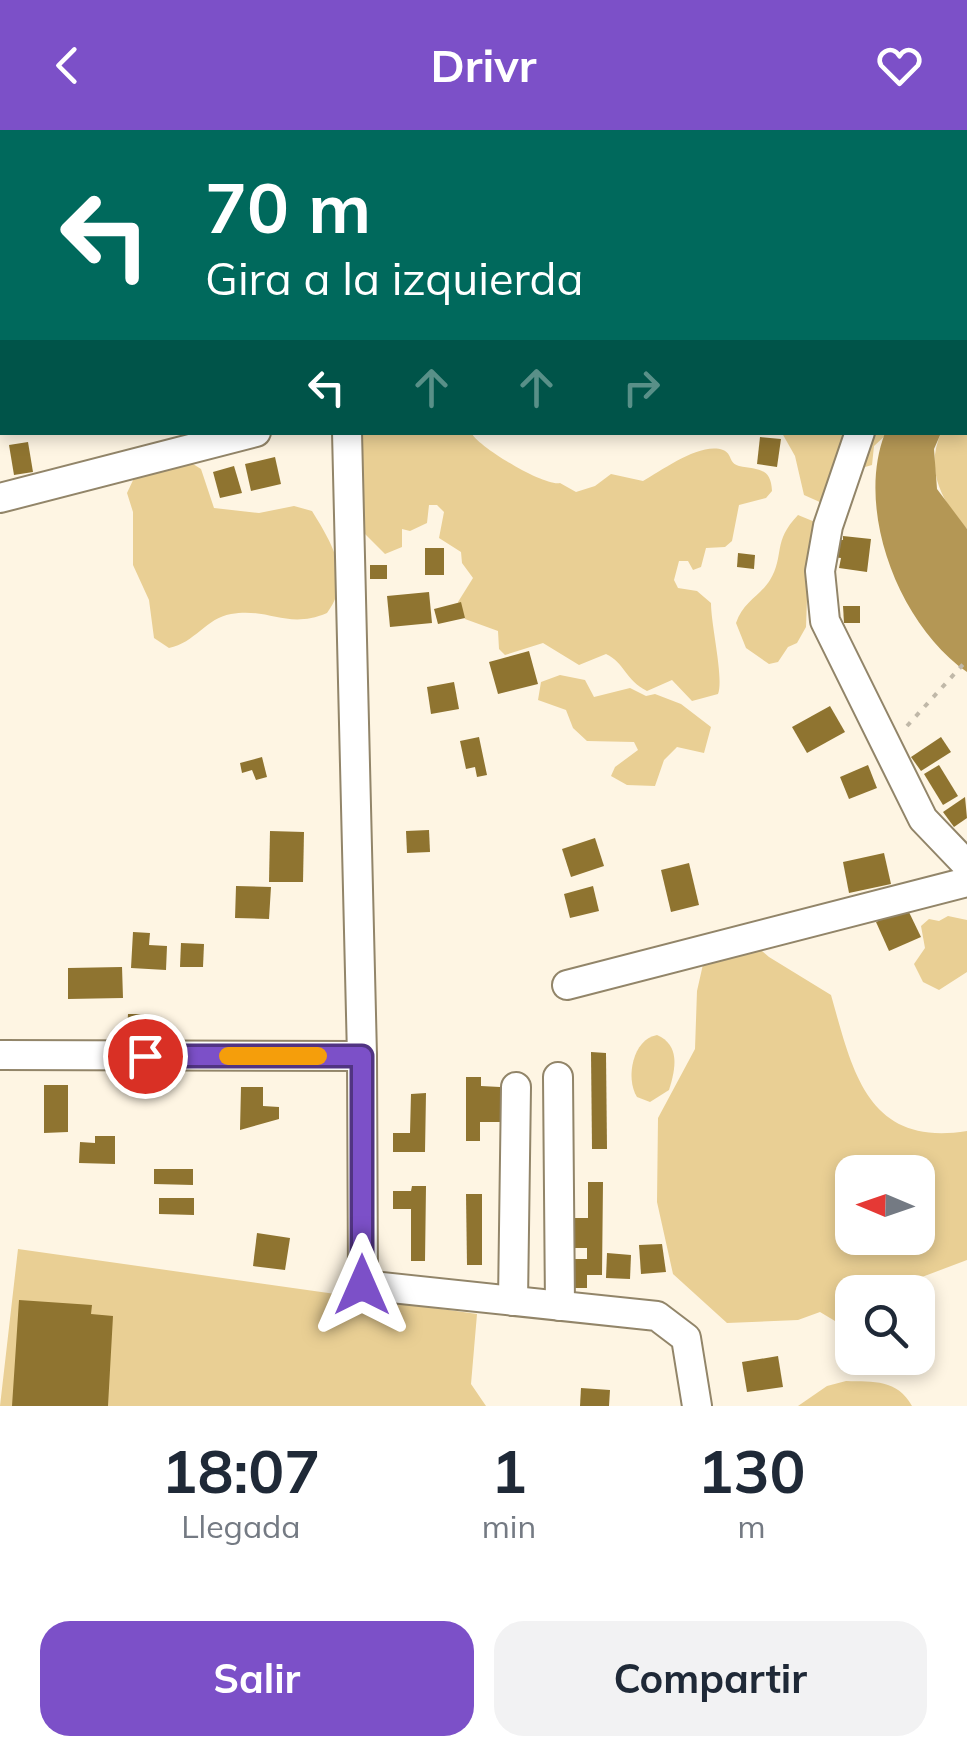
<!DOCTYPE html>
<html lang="es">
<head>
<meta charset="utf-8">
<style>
  body { margin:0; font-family:Mulish,sans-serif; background:#f2f2f3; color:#1f2937; height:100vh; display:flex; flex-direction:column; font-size:38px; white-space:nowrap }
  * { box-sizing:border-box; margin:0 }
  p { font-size:32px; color:#747a83 }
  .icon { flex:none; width:55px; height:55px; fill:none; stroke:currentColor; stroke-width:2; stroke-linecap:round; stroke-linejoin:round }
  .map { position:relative; height:1276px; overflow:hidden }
  .sheet { display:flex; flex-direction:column; background:#fff; flex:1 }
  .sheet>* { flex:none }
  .guide { position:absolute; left:0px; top:0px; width:968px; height:305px; box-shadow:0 5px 15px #0003; background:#00695c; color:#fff; overflow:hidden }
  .needle { width:65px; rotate:272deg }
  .buttons { position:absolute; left:835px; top:1025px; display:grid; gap:20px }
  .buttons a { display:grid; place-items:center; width:100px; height:100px; border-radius:20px; background:#fff; box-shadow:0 5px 15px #0003; font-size:50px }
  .pin { position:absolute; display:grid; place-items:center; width:85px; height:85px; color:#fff; margin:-42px; border:5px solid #fff; border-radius:50%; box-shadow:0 2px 10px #0007 }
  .me { position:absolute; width:110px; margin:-55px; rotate:0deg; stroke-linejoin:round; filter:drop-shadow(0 0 8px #0008) }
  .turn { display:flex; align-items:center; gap:35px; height:210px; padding:0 40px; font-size:45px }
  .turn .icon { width:130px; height:130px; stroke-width:2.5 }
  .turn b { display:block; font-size:70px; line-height:85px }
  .lanes { display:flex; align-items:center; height:95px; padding:0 40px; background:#0003; justify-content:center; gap:50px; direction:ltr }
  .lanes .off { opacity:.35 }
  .eta { display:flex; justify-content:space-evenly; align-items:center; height:170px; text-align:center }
  .eta b { font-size:60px; font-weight:700; line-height:70px }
  .cta { display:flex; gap:20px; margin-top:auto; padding:20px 40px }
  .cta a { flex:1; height:115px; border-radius:30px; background:#7c50c8; color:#fff; font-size:40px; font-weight:700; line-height:115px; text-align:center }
  .cta a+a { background:#f2f2f3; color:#1f2937 }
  header { display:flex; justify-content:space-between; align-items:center; height:130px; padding:0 40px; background:#7c50c8; color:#fff; font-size:45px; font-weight:700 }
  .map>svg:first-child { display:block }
</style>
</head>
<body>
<header><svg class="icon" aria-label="back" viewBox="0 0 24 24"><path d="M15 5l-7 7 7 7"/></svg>Drivr<svg class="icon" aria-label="heart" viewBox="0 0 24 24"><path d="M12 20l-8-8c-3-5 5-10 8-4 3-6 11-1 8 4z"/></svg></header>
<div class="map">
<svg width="967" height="1276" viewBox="0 0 967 1276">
  <rect width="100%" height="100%" fill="#fef5e3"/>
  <g fill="#e9cf94" fill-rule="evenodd">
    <polygon points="0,0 312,0 2,2 2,135"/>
    <path d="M967 261V399C941 371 925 339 941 303L965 302Z"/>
    <path d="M471 302C476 316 545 357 560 353L576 362 595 356 611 344 643 351C663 340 700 312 723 320 733 324 728 333 739 336 756 340 771 336 772 361L766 368 739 375 732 411 725 417 706 418 701 437 693 440 688 431H679L674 450 678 458 697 461 711 473C711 496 724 548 718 564L692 571 672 550 647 561C625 550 625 533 606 524L579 535 543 513 505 525 499 519 498 501 465 489 458 472 473 448 462 433 461 422 439 408 444 382 437 375H429L427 393 410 401 402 399V417L385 424 357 396 359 303Z"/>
    <polygon points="782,303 888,303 874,316 872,335 858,339 834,334 822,373 804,365 795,326"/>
    <path d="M185 329 201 339 214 378 259 383 294 376 312 381C333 415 353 448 327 483 287 500 268 477 231 484 206 488 195 513 169 518L154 508 149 470 133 435V382L127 363 135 346Z"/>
    <path d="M798 385 815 392V452L807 469 806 497 797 513 788 517 778 532 769 534 746 518 736 493C743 472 760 466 770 450 785 425 772 412 798 385Z"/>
    <polygon points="560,545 585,550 594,567 630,558 646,566 655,564 681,574 711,597 704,623 677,617 664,630 655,656 627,655 611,646 615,637 638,620 634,612 587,611 573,598 566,580 538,570 541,552"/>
    <polygon points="948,786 967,790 967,842 939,860 923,852 914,834 925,818 921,796 929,789 939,791"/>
    <path d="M737 800 769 827 831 865C853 943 868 1017 967 1001V1130L914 1150 903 1162H852V1195L845 1197 820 1182 798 1190 727 1193 673 1144 657 1072 658 988 695 919 697 861 706 821ZM852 1042H918V1108H852Z"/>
    <path d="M657 905C680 915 676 938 669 960L650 972 637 967C625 948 633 909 657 905Z"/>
    <polygon points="18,1119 477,1184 471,1254 486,1276 0,1276"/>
    <path d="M846 1251C874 1252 897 1249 912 1276H798L827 1256Z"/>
  </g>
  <path fill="#b49755" d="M885 303H941L934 319 937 359 967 399V542C899 495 855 380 885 303Z"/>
  <g fill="#8f7430">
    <polygon points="760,307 781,309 777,337 757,334"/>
    <polygon points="28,312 33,342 14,345 9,315"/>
    <polygon points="275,327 281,354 251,361 245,334"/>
    <polygon points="234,336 242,363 220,368 213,342"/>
    <polygon points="843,406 871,409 867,442 839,438 841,428 832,427 834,409 843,410"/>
    <rect x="425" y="418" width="19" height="27"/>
    <polygon points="738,423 755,425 754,439 737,437"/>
    <rect x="370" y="435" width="17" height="14"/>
    <polygon points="429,462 432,493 390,497 387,466"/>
    <polygon points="461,472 465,488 438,494 434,479"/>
    <polygon points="843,476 860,476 860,493 844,493"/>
    <polygon points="529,521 538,554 498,564 489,532"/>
    <polygon points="454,552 459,579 431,584 427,557"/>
    <polygon points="830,576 845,602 807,623 792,597"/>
    <polygon points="479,607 487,645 477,647 475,637 466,639 460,611"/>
    <polygon points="941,607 951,622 921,641 911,627"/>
    <polygon points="262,627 267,647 256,650 252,640 242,643 240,633"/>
    <polygon points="868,635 877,658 849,669 840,647"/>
    <polygon points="939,635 958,666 943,675 924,644"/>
    <polygon points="965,667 967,688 954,697 943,682"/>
    <polygon points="429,700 430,722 407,723 406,701"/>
    <polygon points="270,701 304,702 303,752 269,752"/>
    <polygon points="595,708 604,736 571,747 562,719"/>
    <polygon points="884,723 891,754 849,763 843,732"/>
    <polygon points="689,733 699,775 671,782 661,740"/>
    <polygon points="236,756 271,757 269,789 235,788"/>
    <polygon points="593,756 599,781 570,788 564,764"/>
    <polygon points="907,778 921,807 889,821 876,792"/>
    <polygon points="133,802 150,803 149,815 167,816 166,840 131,838"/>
    <polygon points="181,813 204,814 203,837 180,837"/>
    <polygon points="122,837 123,868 68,869 68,838"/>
    <polygon points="128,884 144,884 144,902 127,901"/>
    <polygon points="591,922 606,923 607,1019 592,1019"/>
    <polygon points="466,947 481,947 481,956 500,957 500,992 480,992 480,1011 466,1011"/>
    <polygon points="44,955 68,955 68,1002 44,1003"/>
    <polygon points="241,957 263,957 263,976 279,977 279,989 240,1000"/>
    <polygon points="426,963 425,1022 393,1022 393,1003 410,1003 411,964"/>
    <polygon points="95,1006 115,1006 115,1034 79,1033 80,1012 95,1013"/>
    <polygon points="154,1039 193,1039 193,1055 154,1054"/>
    <polygon points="588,1052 603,1052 602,1145 587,1145 587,1158 571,1158 572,1129 587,1129 587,1118 570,1118 570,1088 588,1088"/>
    <polygon points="412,1056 426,1056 425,1131 411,1131 411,1079 393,1079 393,1061 411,1061"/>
    <polygon points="466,1064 482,1064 482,1135 467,1135"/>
    <polygon points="159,1068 194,1068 194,1085 159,1084"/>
    <polygon points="257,1103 290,1108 285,1140 253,1136"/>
    <polygon points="662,1114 666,1142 641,1144 639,1115"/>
    <polygon points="607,1123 631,1125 630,1149 606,1148"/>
    <polygon points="19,1170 92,1175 91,1184 113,1186 108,1276 12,1276"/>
    <polygon points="778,1226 783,1257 747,1262 742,1232"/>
    <polygon points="581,1258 610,1260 609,1276 580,1276"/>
  </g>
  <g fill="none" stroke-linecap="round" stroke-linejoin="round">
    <defs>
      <g id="minor">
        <polyline points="336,0 336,2"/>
        <polyline points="965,182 967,180"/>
        <polyline points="347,302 362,926 363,1155 657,1186 686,1208 697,1276"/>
        <polyline points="860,302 828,396 820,441 825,491 923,689 967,735"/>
        <polyline points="0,368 256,302"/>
        <polyline points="567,855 967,752"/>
        <polyline points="0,925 362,926"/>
        <polyline points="558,947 560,1176"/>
        <polyline points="513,1171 516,957"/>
      </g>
    </defs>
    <use href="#minor" stroke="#928569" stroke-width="32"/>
    <g stroke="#c0b8a8" stroke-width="4" stroke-dasharray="5 8" stroke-linecap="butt">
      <polyline points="684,2 684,0"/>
      <polyline points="907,596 967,530"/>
    </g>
    <use href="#minor" stroke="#fff" stroke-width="28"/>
  </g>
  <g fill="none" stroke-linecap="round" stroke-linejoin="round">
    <defs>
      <polyline id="route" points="145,926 362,926 362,1155"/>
    </defs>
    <use href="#route" stroke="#513482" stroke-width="25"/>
    <use href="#route" stroke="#7c50c8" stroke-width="18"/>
    <polyline stroke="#f59e0b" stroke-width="18" points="228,926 318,926"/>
  </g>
</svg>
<div class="buttons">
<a><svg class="needle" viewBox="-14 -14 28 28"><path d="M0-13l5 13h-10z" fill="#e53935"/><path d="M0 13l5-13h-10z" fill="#747a83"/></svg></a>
<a><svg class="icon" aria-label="search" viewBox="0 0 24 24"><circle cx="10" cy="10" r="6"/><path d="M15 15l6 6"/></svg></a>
</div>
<div class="pin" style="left:145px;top:926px;background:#d93025"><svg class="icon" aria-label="arrive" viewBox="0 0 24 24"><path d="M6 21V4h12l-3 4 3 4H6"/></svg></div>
<svg class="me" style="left:362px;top:1155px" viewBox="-20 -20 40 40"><path d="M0-17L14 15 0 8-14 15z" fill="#7c50c8" stroke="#fff" stroke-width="4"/></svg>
<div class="guide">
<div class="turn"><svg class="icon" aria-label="left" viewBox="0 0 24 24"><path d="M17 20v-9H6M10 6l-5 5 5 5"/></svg><div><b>70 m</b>Gira a la izquierda</div></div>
<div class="lanes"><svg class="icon" aria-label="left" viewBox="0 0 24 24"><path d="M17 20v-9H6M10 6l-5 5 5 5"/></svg><svg class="icon off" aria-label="ahead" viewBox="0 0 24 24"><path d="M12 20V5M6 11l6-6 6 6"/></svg><svg class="icon off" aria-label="ahead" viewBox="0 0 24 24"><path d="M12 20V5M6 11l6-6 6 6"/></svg><svg class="icon off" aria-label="right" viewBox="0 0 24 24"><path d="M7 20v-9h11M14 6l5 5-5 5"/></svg></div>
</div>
</div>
<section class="sheet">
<div class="eta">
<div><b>18:07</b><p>Llegada</p></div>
<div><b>1</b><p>min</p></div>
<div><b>130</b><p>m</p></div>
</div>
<div class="cta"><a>Salir</a><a>Compartir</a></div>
</section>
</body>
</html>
